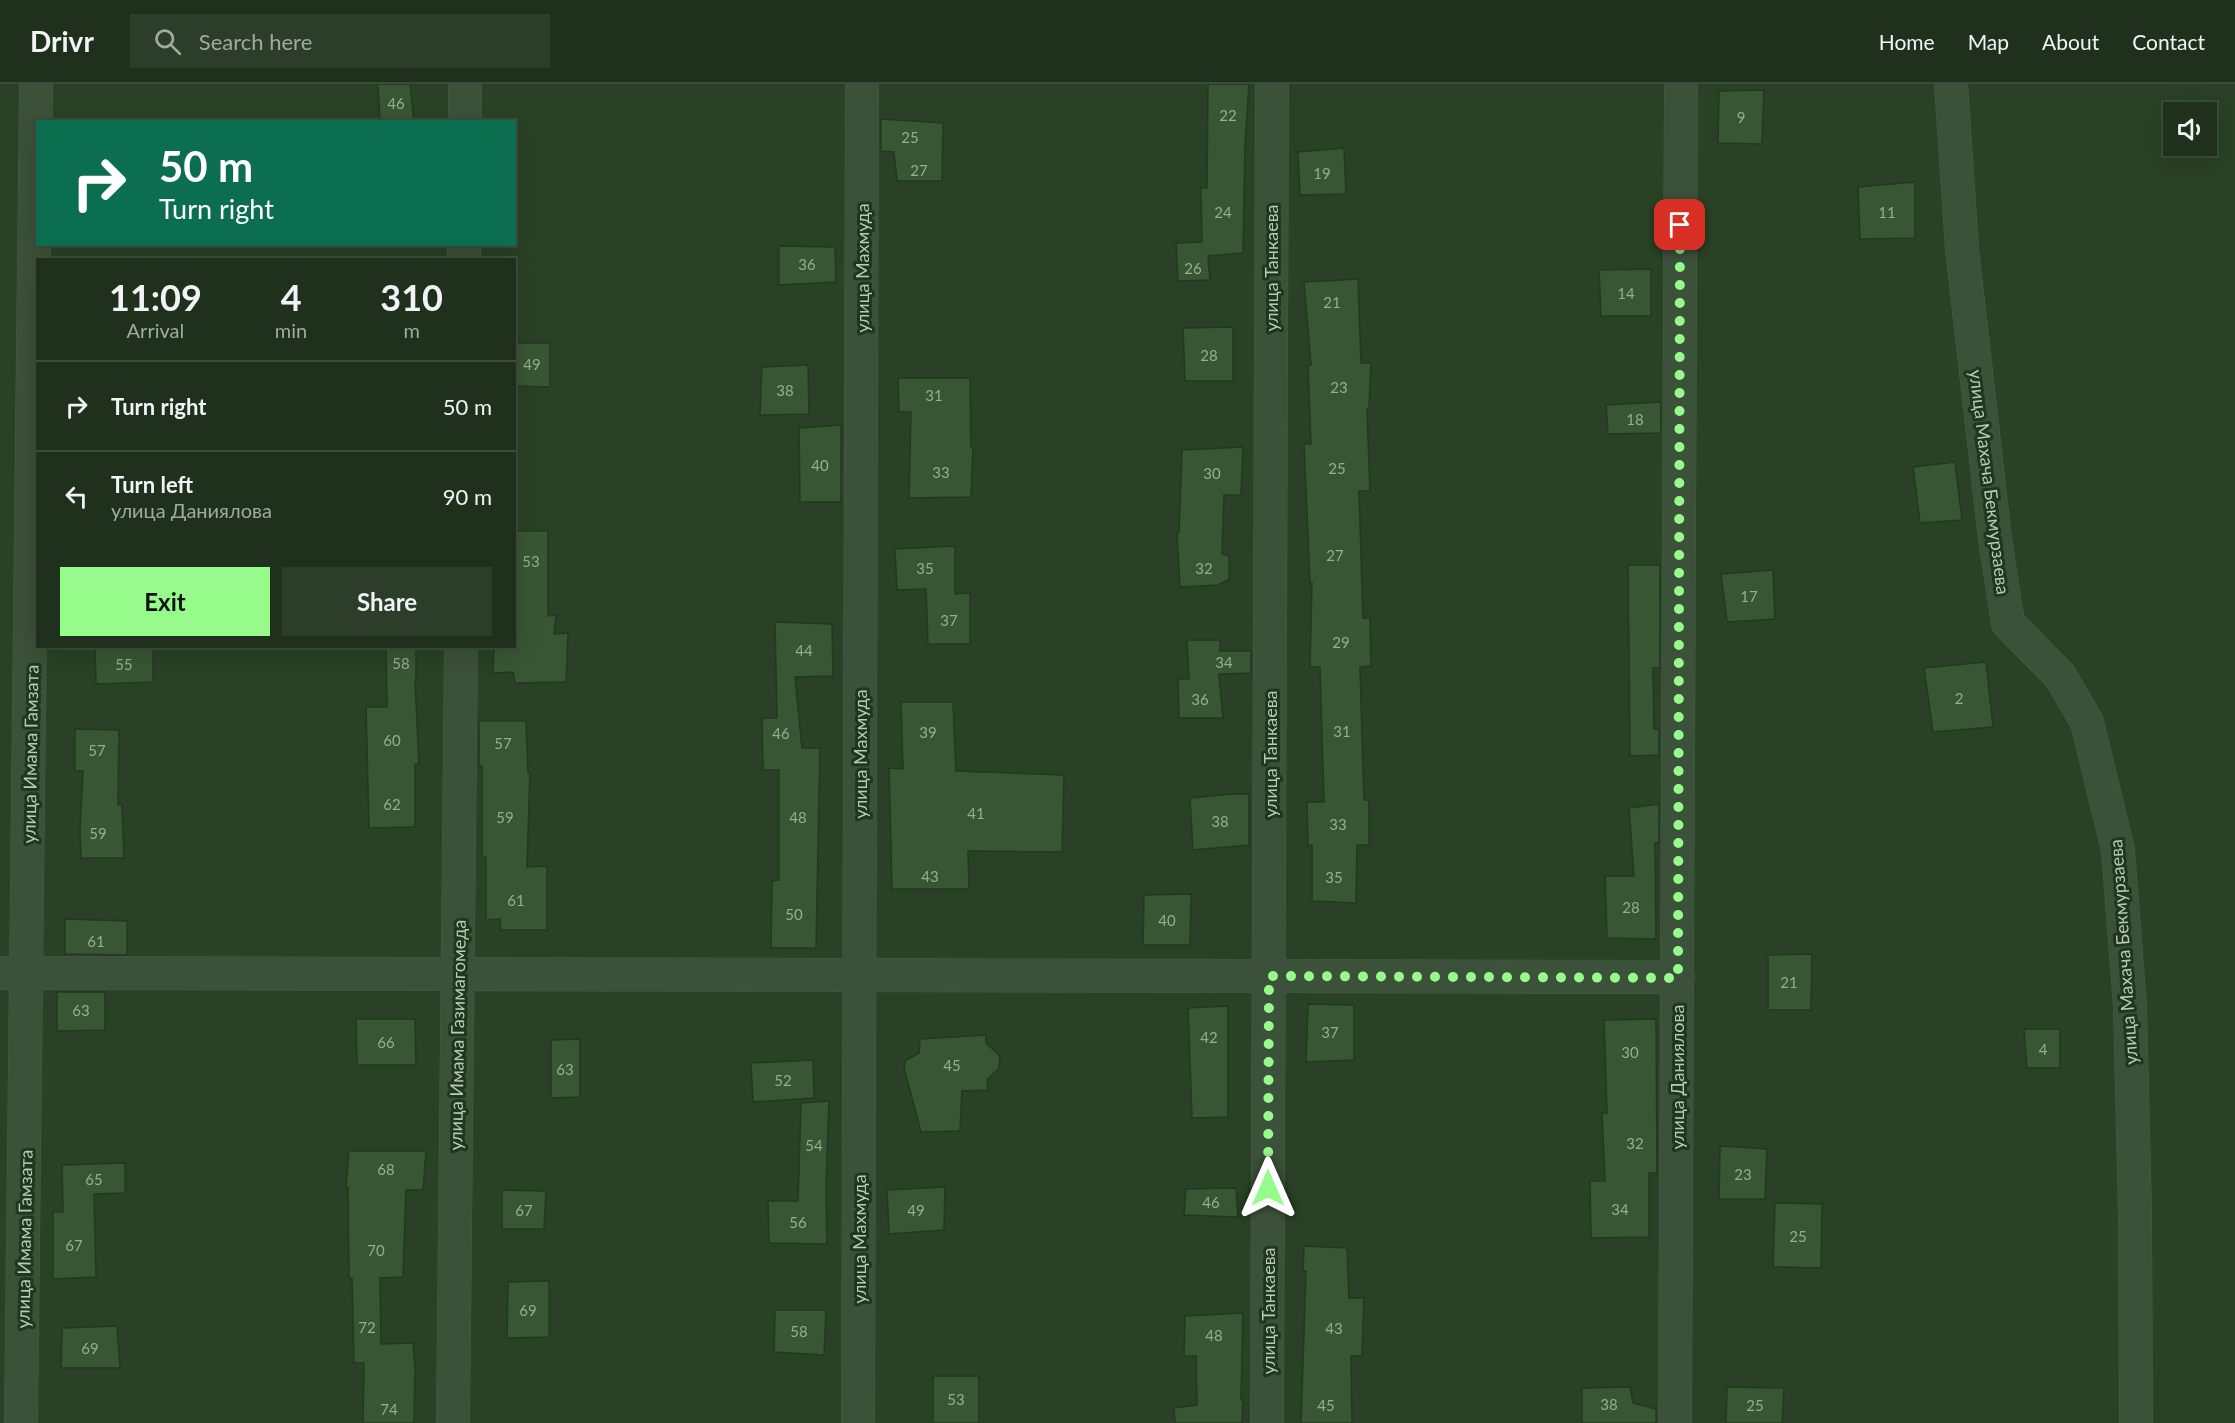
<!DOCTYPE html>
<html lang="en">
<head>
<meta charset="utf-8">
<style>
  body { margin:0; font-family:Lato,sans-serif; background:#2c3d29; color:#f1f3f6; height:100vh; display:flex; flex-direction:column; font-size:22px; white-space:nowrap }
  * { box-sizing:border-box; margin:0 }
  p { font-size:20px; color:#a1a9a3 }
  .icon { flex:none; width:33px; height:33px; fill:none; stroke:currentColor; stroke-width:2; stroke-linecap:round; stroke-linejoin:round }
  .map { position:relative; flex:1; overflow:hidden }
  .drawer { position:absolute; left:36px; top:174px; width:480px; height:390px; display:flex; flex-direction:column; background:#1f311c; border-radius:0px; box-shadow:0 6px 24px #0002,0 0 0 2px #3c4c3b }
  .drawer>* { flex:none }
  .top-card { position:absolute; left:36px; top:36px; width:480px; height:126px; border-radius:0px; box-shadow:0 6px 24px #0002,0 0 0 2px #3c4c3b; background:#0b6e4f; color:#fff; overflow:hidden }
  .controls { position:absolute; left:2163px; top:18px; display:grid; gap:12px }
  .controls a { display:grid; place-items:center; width:54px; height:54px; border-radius:0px; background:#1f311c; box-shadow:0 6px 24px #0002,0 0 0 2px #3c4c3b; font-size:30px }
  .pin { position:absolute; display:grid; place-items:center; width:51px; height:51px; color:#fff; margin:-26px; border-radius:12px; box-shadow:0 3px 9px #0006 }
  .me { position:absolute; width:66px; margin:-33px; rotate:0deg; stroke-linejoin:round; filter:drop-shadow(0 0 4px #0008) }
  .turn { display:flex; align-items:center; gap:21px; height:126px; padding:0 24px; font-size:27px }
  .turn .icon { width:78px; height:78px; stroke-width:2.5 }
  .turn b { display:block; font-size:42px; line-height:51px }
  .eta { display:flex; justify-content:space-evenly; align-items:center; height:102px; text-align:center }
  .eta b { font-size:36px; font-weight:700; line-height:42px }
  .action { display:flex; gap:12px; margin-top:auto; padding:12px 24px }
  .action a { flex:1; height:69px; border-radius:0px; background:#96fb8b; color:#111; font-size:24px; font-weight:700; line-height:69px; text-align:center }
  .action a+a { background:#2c3d29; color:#f1f3f6 }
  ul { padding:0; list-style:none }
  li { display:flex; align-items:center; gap:18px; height:90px; padding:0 24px; border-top:2px solid #3c4c3b }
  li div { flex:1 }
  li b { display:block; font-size:22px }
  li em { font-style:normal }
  header { display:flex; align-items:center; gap:36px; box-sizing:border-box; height:84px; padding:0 30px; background:#1f311c; border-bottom:2px solid #3c4c3b }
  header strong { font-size:28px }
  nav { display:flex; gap:33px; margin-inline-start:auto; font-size:21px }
  .search { width:420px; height:54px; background:#2c3d29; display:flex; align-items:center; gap:15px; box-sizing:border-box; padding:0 21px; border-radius:0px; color:#a1a9a3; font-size:22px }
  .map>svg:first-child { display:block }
</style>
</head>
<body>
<header>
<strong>Drivr</strong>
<div class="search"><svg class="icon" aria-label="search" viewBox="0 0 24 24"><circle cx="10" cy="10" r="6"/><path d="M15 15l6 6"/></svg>Search here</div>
<nav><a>Home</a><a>Map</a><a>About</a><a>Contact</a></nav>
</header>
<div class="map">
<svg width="2235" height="1339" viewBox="0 0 2235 1339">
  <rect width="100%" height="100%" fill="#294125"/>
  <g fill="#385534" stroke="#233820" stroke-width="1.5">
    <polygon points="378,0 410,0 414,38 380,38"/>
    <polygon points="1208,0 1249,0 1245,61 1243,169 1208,172 1210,196 1178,197 1176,159 1202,158 1201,104 1207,104"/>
    <polygon points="1764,6 1762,60 1718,59 1719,7"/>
    <polygon points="881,35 943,39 942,97 897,97 894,68 881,67"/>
    <polygon points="1344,64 1346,110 1300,111 1298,68"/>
    <polygon points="1915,98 1915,154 1860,155 1858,103"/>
    <polygon points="779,162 835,163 836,198 779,201"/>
    <polygon points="1651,185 1651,232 1601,232 1599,186"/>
    <polygon points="1358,195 1361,279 1371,279 1369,325 1367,325 1370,407 1359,407 1363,534 1370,534 1371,582 1360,583 1364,716 1369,716 1369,761 1357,761 1356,819 1312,817 1312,761 1308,762 1307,718 1324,718 1320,583 1310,583 1312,499 1310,499 1304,360 1311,360 1308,282 1311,281 1304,198"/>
    <polygon points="1233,243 1233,297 1185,297 1183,244"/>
    <polygon points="514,259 550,259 550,303 514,302"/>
    <polygon points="808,281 809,330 760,331 762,283"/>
    <polygon points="898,294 970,294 971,363 973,363 971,413 909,414 911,328 899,328"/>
    <polygon points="1661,318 1661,349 1608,350 1606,321"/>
    <polygon points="841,341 841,418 800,418 799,344"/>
    <polygon points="1243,363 1241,411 1224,411 1222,470 1229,472 1229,495 1218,501 1180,503 1177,449 1179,449 1182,366"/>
    <polygon points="1955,378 1962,436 1920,439 1913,383"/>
    <polygon points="514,447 548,447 548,532 556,531 554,550 568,549 566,598 515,599 513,588 493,589 494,562 514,562"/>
    <polygon points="955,462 955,510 970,509 970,560 928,560 926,505 897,506 895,465"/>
    <polygon points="1628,481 1660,481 1660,584 1653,584 1654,645 1659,645 1659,671 1630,672"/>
    <polygon points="1773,486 1775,535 1727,538 1721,490"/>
    <polygon points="775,538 832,540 833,592 795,593 802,664 820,664 816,864 771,864 772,797 779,796 779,686 763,686 762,634 777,634"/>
    <polygon points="1187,556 1220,556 1220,567 1251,567 1251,589 1219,590 1223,634 1179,634 1178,595 1189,595"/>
    <polygon points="95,562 153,562 153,598 96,600"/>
    <polygon points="386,562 416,562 416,595 415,596 419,680 415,680 415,743 369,744 366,623 387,623"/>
    <polygon points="1986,578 1993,643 1933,648 1924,584"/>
    <polygon points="901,618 953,618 956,687 1064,691 1062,768 968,767 969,805 892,805 889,684 903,685"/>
    <polygon points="479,637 526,637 528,689 530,689 527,783 547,782 547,846 501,846 500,835 486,836 486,773 482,773 482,682 479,682"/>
    <polygon points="75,645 119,646 118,721 122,721 124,774 81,774 80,746 83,687 75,687"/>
    <polygon points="1231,710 1249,710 1249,761 1193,766 1190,714"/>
    <polygon points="1659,720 1659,759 1655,759 1656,855 1607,854 1605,792 1634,792 1629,724"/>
    <polygon points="1191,810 1190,861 1143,861 1144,811"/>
    <polygon points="65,835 127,837 127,871 65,870"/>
    <polygon points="1812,870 1811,926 1768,926 1768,871"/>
    <polygon points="57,908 105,908 105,946 57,947"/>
    <polygon points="1308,920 1354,921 1354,976 1306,978"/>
    <polygon points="1228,922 1228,1033 1192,1034 1188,924"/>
    <polygon points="356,935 415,935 416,981 357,981"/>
    <polygon points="1656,935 1657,1089 1649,1089 1649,1153 1591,1154 1590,1097 1605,1097 1602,1029 1607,1029 1604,936"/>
    <polygon points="2024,945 2060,945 2060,984 2027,984"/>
    <polygon points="986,951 986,959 1000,972 999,984 987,996 988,1006 962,1007 960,1047 921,1048 904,984 905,977 919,969 920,955"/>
    <polygon points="580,955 580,1013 551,1014 551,956"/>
    <polygon points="813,976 814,1014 753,1018 751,979"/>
    <polygon points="829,1017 826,1104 827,1160 769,1159 768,1117 798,1117 801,1019"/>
    <polygon points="1720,1062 1767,1065 1765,1115 1719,1115"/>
    <polygon points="349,1067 426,1067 423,1106 406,1106 403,1193 380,1194 381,1260 413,1259 415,1283 414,1339 363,1339 364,1279 354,1279 352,1194 349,1194 348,1103 346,1103"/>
    <polygon points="125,1079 125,1109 94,1110 96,1193 53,1195 53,1128 63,1128 62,1081"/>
    <polygon points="945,1103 944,1146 889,1150 887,1106"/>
    <polygon points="1236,1104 1238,1133 1184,1131 1186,1105"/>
    <polygon points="502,1106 546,1107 544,1145 502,1145"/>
    <polygon points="1775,1119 1822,1120 1821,1184 1773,1183"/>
    <polygon points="1304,1162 1347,1164 1349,1214 1364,1214 1362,1272 1351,1272 1352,1339 1301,1339 1306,1187 1303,1187"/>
    <polygon points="549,1197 549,1253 507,1254 508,1198"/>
    <polygon points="775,1226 826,1226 824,1271 774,1268"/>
    <polygon points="1243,1229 1241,1316 1243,1315 1242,1339 1175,1339 1174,1324 1197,1321 1196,1272 1184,1272 1185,1232"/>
    <polygon points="117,1242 120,1284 61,1284 62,1244"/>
    <rect x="933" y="1292" width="46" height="47"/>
    <polygon points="1630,1303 1633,1319 1656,1325 1656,1339 1582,1339 1582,1304"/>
    <polygon points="1727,1303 1784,1304 1782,1339 1726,1339"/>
  </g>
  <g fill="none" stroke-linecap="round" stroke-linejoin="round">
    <defs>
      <g id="street">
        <polyline points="1951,0 1962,165 1995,455 2008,539 2060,592 2087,638 2118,766 2130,922 2135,1130 2136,1339"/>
        <polyline points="465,38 465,0"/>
        <polyline points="464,176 464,160"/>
        <polyline points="0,889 1678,893"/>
        <polyline points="21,1339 36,0"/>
        <polyline points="453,1339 461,562"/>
        <polyline points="858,1339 862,0"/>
        <polyline points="1267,1339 1272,0"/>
        <polyline points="1675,1339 1681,0"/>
      </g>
    </defs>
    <use href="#street" stroke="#485d46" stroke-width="34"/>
    <use href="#street" stroke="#3c5139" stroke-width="33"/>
  </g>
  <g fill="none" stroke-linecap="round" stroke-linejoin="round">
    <polyline stroke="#96fb8b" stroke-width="10" stroke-dasharray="0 18" points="1268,1104 1269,892 1678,894 1680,141"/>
  </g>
  <g text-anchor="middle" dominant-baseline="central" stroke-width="6" stroke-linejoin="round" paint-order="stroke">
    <g font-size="15" fill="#97ac94">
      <text x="396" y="19">46</text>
      <text x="1228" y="31">22</text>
      <text x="1741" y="33">9</text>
      <text x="910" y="53">25</text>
      <text x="919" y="86">27</text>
      <text x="1322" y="89">19</text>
      <text x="1223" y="128">24</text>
      <text x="1887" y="128">11</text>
      <text x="807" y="180">36</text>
      <text x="1193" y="184">26</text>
      <text x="1626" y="209">14</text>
      <text x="1332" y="218">21</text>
      <text x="1209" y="271">28</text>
      <text x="532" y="280">49</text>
      <text x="1339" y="303">23</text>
      <text x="785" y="306">38</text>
      <text x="934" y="311">31</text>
      <text x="1635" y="335">18</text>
      <text x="820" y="381">40</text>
      <text x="1337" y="384">25</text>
      <text x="941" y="388">33</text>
      <text x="1212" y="389">30</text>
      <text x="1335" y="471">27</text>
      <text x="531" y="477">53</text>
      <text x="925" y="484">35</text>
      <text x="1204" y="484">32</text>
      <text x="1749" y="512">17</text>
      <text x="949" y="536">37</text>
      <text x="1341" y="558">29</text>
      <text x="804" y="566">44</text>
      <text x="1224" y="578">34</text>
      <text x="401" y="579">58</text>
      <text x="124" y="580">55</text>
      <text x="1959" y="614">2</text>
      <text x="1200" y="615">36</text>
      <text x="1342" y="647">31</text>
      <text x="928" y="648">39</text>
      <text x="781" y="649">46</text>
      <text x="392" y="656">60</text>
      <text x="503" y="659">57</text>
      <text x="97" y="666">57</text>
      <text x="392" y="720">62</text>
      <text x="976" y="729">41</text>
      <text x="505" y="733">59</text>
      <text x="798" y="733">48</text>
      <text x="1220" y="737">38</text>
      <text x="1338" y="740">33</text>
      <text x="98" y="749">59</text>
      <text x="930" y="792">43</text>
      <text x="1334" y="793">35</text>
      <text x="516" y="816">61</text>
      <text x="1631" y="823">28</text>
      <text x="794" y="830">50</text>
      <text x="1167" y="836">40</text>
      <text x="96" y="857">61</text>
      <text x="1789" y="898">21</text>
      <text x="81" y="926">63</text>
      <text x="1330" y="948">37</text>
      <text x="1209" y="953">42</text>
      <text x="386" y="958">66</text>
      <text x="2043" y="965">4</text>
      <text x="1630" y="968">30</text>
      <text x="952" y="981">45</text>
      <text x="565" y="985">63</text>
      <text x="783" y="996">52</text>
      <text x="1635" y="1059">32</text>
      <text x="814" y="1061">54</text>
      <text x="386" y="1085">68</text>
      <text x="1743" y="1090">23</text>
      <text x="94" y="1095">65</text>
      <text x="1211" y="1118">46</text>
      <text x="1620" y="1125">34</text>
      <text x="524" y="1126">67</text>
      <text x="916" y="1126">49</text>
      <text x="798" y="1138">56</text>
      <text x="1798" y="1152">25</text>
      <text x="74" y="1161">67</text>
      <text x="376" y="1166">70</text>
      <text x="528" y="1226">69</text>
      <text x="367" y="1243">72</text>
      <text x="1334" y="1244">43</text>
      <text x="799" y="1247">58</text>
      <text x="1214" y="1251">48</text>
      <text x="90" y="1264">69</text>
      <text x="956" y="1315">53</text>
      <text x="1609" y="1320">38</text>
      <text x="1326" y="1321">45</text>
      <text x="1755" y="1321">25</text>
      <text x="389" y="1325">74</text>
    </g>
    <g font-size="18" fill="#b8cbb6" stroke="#21361e">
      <text transform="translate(862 184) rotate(-90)">улица Махмуда</text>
      <text transform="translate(1271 184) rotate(-90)">улица Танкаева</text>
      <text transform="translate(1990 398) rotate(83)">улица Махача Бекмурзаева</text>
      <text transform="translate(30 670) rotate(-89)">улица Имама Гамзата</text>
      <text transform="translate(860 670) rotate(-90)">улица Махмуда</text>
      <text transform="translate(1270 670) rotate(-90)">улица Танкаева</text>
      <text transform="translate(2123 868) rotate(-94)">улица Махача Бекмурзаева</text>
      <text transform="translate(457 951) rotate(-89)">улица Имама Газимагомеда</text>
      <text transform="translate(1677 993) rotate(-90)">улица Даниялова</text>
      <text transform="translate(24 1155) rotate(-89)">улица Имама Гамзата</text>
      <text transform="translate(859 1155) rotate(-90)">улица Махмуда</text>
      <text transform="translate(1268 1227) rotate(-90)">улица Танкаева</text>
    </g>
  </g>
</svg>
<div class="controls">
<a><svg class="icon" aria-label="sound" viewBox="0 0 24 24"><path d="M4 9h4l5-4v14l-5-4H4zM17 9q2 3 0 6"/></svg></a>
</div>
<div class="pin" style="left:1680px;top:141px;background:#d93025"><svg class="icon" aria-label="arrive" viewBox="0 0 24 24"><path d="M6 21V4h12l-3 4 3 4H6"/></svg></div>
<svg class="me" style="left:1268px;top:1104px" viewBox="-20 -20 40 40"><path d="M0-17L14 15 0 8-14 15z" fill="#96fb8b" stroke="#fff" stroke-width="4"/></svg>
<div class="top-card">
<div class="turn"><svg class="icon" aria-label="right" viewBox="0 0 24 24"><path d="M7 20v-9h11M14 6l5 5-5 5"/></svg><div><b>50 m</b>Turn right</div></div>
</div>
<section class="drawer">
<div class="eta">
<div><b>11:09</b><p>Arrival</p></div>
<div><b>4</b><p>min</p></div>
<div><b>310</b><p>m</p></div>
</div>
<ul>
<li><svg class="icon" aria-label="right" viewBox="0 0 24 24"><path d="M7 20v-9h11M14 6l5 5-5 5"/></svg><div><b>Turn right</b></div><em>50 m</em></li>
<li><svg class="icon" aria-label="left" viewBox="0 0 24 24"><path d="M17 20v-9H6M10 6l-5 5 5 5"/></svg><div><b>Turn left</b><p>улица Даниялова</p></div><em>90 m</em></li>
</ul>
<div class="action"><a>Exit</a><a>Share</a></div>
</section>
</div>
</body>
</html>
